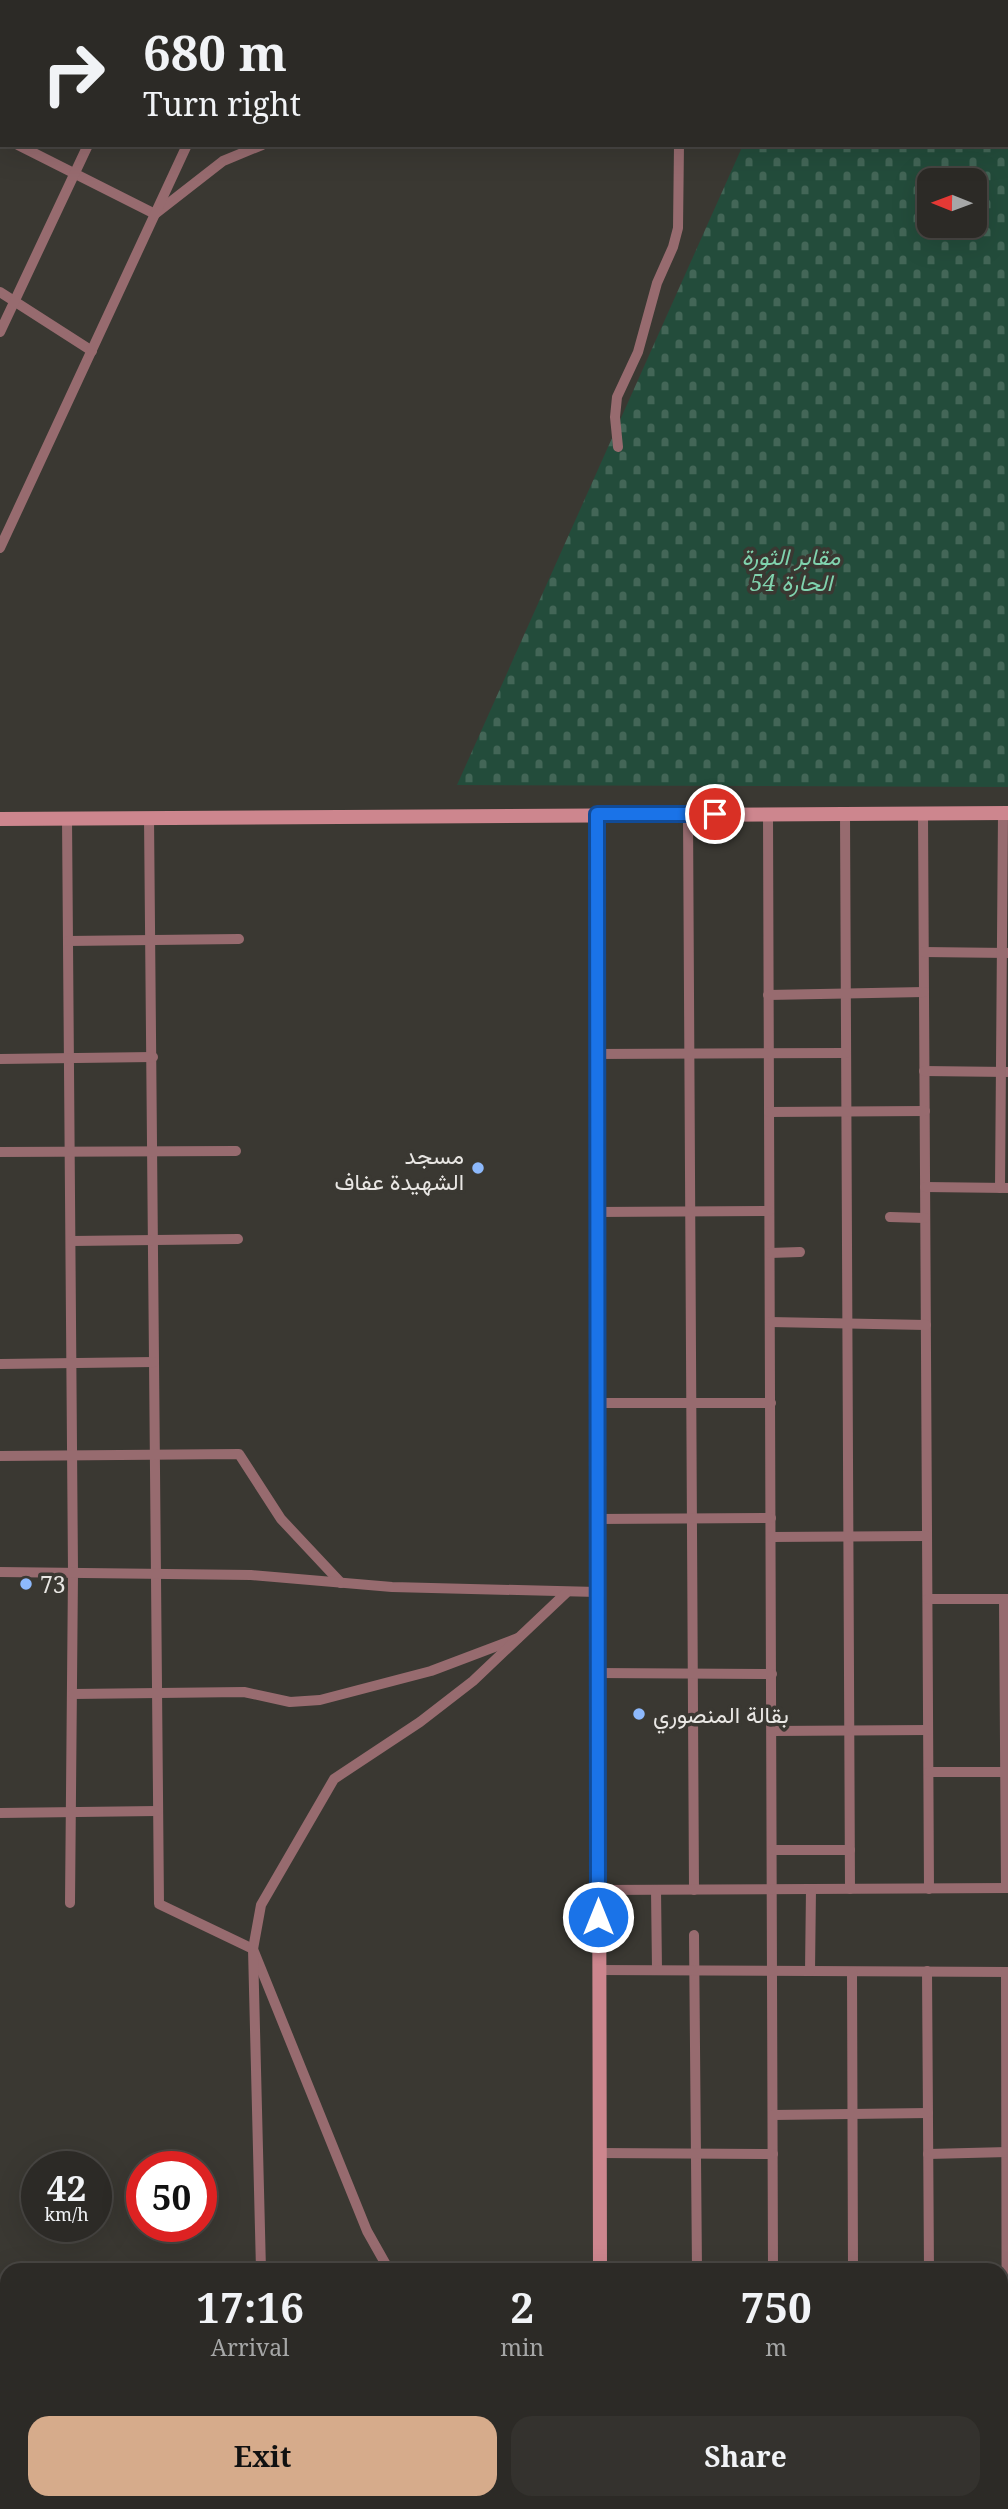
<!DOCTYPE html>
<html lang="en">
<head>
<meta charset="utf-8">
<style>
  body { margin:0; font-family:"Noto Serif",Vazirmatn,serif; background:#34322e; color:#f1f3f6; height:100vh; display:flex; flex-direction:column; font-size:26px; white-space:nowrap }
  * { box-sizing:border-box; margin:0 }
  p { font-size:23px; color:#a6a7a7 }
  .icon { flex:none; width:38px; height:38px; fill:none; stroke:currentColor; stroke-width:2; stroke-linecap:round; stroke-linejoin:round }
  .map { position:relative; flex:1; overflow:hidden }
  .panel { position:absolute; left:0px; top:2263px; width:1008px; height:247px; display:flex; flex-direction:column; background:#2c2a26; border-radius:21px 21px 0 0; box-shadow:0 7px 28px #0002,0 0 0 2px #484643 }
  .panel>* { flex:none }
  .guide { position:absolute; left:0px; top:0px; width:1008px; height:147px; box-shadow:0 7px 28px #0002,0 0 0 2px #484643; background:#2c2a26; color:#f1f3f6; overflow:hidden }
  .needle { width:46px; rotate:271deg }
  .tools { position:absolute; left:917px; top:168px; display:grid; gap:14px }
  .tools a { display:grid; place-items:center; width:70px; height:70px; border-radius:14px; background:#2c2a26; box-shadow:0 7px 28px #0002,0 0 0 2px #484643; font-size:35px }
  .speed { position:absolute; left:21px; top:2151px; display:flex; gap:14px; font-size:35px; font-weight:700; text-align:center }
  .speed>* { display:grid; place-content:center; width:91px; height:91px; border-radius:50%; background:#2c2a26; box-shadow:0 7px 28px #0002,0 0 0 2px #484643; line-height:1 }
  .speed small { font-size:18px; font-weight:400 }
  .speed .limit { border:10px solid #d22; background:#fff; color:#111 }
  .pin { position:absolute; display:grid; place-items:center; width:60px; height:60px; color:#fff; margin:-30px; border:4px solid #fff; border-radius:50%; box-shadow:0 2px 7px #0007 }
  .me { position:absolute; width:77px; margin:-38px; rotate:0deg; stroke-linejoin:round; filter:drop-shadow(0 0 5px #0008) }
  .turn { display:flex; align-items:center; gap:24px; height:147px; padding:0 28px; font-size:32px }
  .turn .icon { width:91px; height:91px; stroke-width:2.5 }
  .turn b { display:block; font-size:49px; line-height:60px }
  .eta { display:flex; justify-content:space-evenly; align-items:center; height:119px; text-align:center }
  .eta b { font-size:42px; font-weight:700; line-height:49px }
  .primary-button { display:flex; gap:14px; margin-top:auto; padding:14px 28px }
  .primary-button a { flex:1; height:80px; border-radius:21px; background:#d6ab8b; color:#111; font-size:28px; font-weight:700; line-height:80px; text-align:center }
  .primary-button a+a { background:#34322e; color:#f1f3f6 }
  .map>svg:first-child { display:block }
</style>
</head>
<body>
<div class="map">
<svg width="1008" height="2509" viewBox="0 0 1008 2509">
  <defs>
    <pattern id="cemetery-stones" width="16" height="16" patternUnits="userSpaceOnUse" patternTransform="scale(1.75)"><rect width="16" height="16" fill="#234c3b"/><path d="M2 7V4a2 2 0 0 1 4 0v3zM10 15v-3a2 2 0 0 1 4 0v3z" fill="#436657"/></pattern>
  </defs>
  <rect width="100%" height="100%" fill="#3a3832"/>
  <path fill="url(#cemetery-stones)" fill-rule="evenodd" d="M808 0H1008V787L457 785 743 145H1006V2ZM929 180H975V226H929Z"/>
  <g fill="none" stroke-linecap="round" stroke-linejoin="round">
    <g stroke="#976b6f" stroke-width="10">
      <polyline points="200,0 204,2"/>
      <polyline points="664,0 664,2"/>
      <polyline points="64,2 65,0"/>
      <polyline points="154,2 155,0"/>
      <polyline points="254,2 255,0"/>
      <polyline points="452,2 455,0"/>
      <polyline points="0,48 2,49"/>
      <polyline points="0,134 2,130"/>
      <polyline points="18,145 155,214 223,161 262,145"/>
      <polyline points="0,292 92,351"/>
      <polyline points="0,332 88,145"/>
      <polyline points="618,447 615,417 617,397 638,352 657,283 673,247 678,228 679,145"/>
      <polyline points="0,548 187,145"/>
      <polyline points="688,814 694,1890"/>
      <polyline points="845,814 850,1889"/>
      <polyline points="768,815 773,2270"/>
      <polyline points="923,815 929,1889"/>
      <polyline points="149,817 159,1904 253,1949 367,2231 389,2270"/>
      <polyline points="67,818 73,1572 70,1903"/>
      <polyline points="68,941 239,939"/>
      <polyline points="924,952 1008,953"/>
      <polyline points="768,995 924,992"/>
      <polyline points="595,1054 846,1053"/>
      <polyline points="0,1059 153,1057"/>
      <polyline points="924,1071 1008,1072"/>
      <polyline points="769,1112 925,1111"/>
      <polyline points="0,1152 236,1151"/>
      <polyline points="925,1187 1008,1188"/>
      <polyline points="1000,1188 1003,814"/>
      <polyline points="597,1212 769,1211"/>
      <polyline points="890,1217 925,1218"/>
      <polyline points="72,1241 238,1239"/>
      <polyline points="770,1253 800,1252"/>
      <polyline points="770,1322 926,1325"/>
      <polyline points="0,1364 154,1362"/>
      <polyline points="596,1403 771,1403"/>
      <polyline points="0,1456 239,1454 281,1519 341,1583"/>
      <polyline points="597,1519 771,1518"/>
      <polyline points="771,1537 927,1536"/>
      <polyline points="0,1572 251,1575 392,1587 597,1592"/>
      <polyline points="928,1599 1008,1599"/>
      <polyline points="1004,1599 1006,1888"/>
      <polyline points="597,1673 772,1674"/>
      <polyline points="73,1694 244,1692 290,1702 320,1700 431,1671 518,1638"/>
      <polyline points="772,1731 928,1730"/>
      <polyline points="929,1772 1008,1772"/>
      <polyline points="0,1813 157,1811"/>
      <polyline points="773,1850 850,1850"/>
      <polyline points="598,1890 1008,1888"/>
      <polyline points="656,1890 657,1970"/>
      <polyline points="694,1935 697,2270"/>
      <polyline points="598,1970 1008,1972"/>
      <polyline points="810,1971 811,1889"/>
      <polyline points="927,1971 929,2270"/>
      <polyline points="852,1972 853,2270"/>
      <polyline points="1006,1972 1007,2509"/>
      <polyline points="773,2115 928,2113"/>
      <polyline points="600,2153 773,2154"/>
      <polyline points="928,2154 1008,2152"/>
      <polyline points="261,2270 253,1949 261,1905 334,1779 420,1722 473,1681 566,1593"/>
      <polyline points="267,2502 267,2509"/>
      <polyline points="471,2502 474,2509"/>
      <polyline points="930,2502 931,2509"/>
      <polyline points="601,2504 767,2502"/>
      <polyline points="854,2509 854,2502"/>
    </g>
    <g stroke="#cd868e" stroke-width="14">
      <polyline points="597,814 600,2270"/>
      <polyline points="0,819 1008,813"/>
      <polyline points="601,2502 601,2509"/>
    </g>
  </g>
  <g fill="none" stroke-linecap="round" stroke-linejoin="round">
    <defs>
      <polyline id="route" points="598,1917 597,814 715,814"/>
    </defs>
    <use href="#route" stroke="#114b97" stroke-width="18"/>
    <use href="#route" stroke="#1a73e8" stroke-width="12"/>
  </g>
  <g fill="#8db9fc" stroke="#3a3832" stroke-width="2.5">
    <circle cx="478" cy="1168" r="7"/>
    <circle cx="26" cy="1584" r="7"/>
    <circle cx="639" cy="1714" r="7"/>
  </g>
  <g text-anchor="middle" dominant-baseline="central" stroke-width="7" stroke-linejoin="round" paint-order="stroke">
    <g font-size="23" font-style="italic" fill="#80d3ae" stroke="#3a3832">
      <text x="791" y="556">مقابر الثورة<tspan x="791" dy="26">الحارة 54</tspan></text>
    </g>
    <g font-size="23" fill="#e9e7e4" stroke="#3a3832" text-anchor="start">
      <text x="464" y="1155" text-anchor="end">مسجد<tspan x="464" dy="26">الشهيدة عفاف</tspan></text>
      <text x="40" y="1584">73</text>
      <text x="653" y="1714">بقالة المنصوري</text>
    </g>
  </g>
</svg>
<div class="tools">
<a><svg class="needle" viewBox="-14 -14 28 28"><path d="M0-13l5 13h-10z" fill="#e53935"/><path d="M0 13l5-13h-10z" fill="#a6a7a7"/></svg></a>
</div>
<div class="speed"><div>42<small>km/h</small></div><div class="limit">50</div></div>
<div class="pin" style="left:715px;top:814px;background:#d93025"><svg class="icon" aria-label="arrive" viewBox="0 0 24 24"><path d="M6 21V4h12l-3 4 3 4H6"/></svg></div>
<svg class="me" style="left:598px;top:1917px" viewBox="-20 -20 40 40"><circle r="17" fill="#1a73e8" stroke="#fff" stroke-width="3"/><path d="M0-11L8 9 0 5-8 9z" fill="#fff"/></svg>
<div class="guide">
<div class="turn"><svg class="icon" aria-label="right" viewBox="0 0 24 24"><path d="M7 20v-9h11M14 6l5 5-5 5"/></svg><div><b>680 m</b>Turn right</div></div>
</div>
<section class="panel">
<div class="eta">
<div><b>17:16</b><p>Arrival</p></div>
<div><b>2</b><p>min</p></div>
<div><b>750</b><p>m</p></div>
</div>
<div class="primary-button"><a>Exit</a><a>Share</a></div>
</section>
</div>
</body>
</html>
